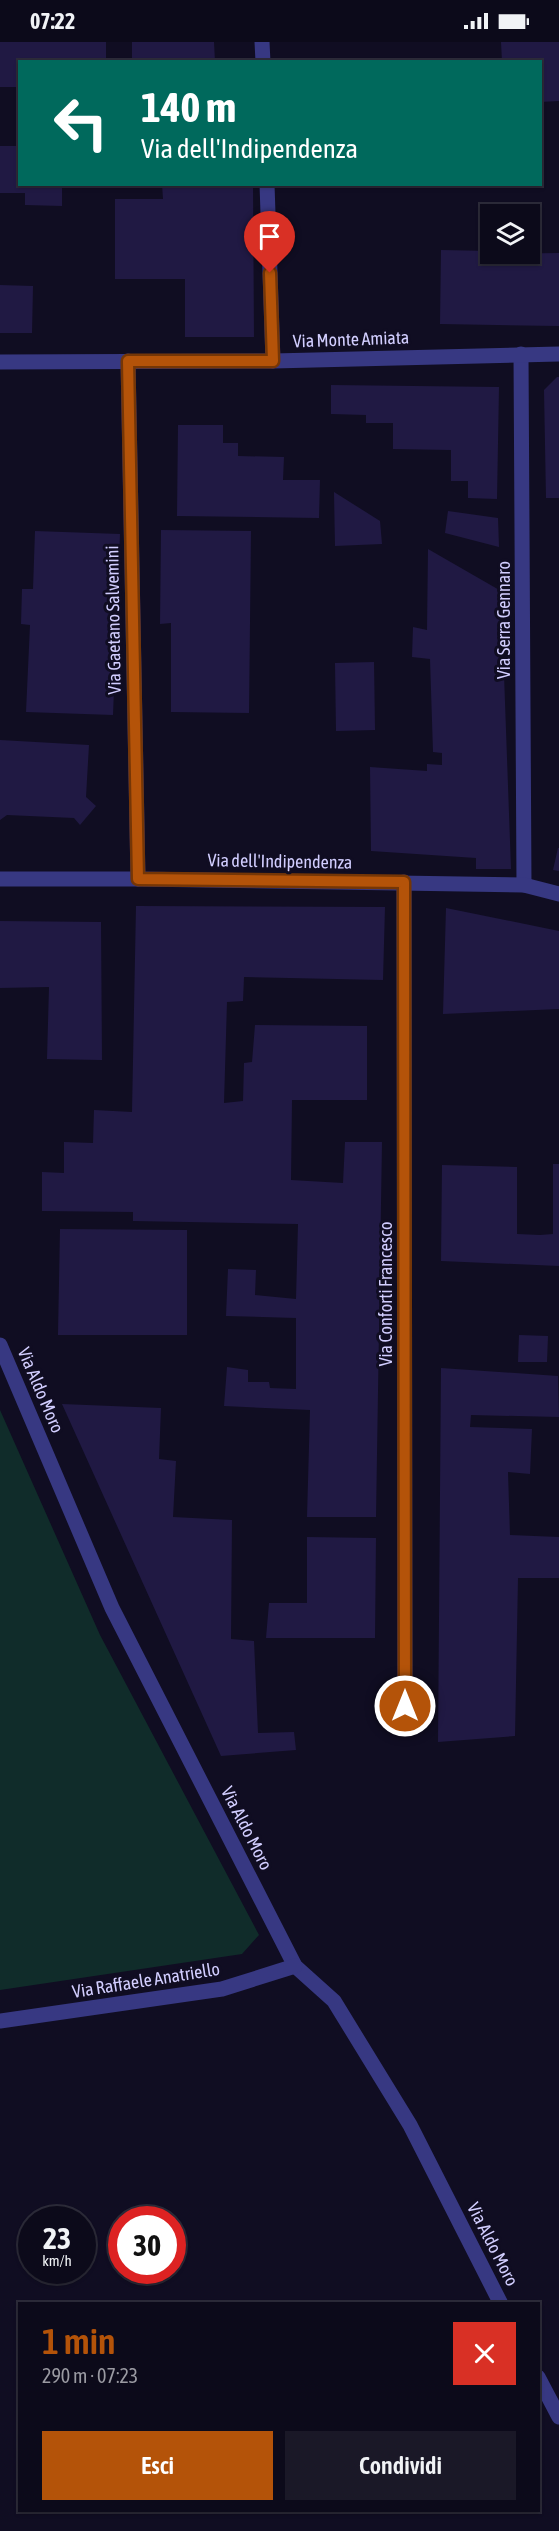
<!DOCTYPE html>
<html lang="it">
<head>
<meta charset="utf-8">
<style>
  body { margin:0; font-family:"Asap Condensed",sans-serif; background:#1a1827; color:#f1f3f6; height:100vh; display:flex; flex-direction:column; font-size:22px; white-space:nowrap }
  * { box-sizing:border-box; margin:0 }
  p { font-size:20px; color:#9a9aa2 }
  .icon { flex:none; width:33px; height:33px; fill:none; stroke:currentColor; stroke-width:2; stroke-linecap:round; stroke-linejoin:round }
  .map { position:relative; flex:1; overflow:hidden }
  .drawer { position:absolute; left:18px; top:2260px; width:522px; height:210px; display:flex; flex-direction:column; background:#0c0a1a; border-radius:0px; box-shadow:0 2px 4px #0004,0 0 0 2px #2c2b39 }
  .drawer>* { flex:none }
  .top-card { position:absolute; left:18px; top:18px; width:524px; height:126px; border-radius:0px; box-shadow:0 2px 4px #0004,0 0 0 2px #2c2b39; background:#00695c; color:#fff; overflow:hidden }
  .controls { position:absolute; left:480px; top:162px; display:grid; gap:12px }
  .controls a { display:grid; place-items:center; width:60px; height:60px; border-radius:0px; background:#0c0a1a; box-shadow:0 2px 4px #0004,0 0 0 2px #2c2b39; font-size:30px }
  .speed { position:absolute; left:18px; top:2164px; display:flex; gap:12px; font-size:30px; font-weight:700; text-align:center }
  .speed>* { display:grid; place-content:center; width:78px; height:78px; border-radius:50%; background:#0c0a1a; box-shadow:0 2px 4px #0004,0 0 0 2px #2c2b39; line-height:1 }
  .speed small { font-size:15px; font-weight:400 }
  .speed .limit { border:9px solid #d22; background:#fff; color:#111 }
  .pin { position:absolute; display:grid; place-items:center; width:51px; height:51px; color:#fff; margin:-62px -26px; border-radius:50% 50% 50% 0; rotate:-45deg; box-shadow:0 0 6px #0007 }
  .pin .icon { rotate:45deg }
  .me { position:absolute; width:66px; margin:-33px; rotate:0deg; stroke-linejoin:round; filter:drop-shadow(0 0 4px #0008) }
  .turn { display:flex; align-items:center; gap:21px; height:126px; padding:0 24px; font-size:27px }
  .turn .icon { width:78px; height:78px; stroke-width:2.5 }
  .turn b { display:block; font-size:42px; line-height:51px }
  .round { display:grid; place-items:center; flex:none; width:63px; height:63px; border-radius:0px; background:#1a1827 }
  .overview { display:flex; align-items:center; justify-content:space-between; height:102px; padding:0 24px }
  h1 { font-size:36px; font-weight:600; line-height:45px; color:#b45309 }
  .primary-button { display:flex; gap:12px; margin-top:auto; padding:12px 24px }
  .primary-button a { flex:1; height:69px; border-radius:0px; background:#b45309; color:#fff; font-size:24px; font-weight:600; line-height:69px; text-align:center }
  .primary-button a+a { background:#1a1827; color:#f1f3f6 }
  .status { display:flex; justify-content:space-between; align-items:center; height:42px; padding:0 30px; background:#0c0a1a; direction:ltr }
  .status svg { height:16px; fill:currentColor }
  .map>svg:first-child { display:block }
</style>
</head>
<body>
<div class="status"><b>07:22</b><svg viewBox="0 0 49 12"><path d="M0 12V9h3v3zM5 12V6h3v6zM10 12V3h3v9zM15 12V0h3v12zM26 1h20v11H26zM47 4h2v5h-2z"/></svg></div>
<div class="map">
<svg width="559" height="2489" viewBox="0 0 559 2489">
  <rect width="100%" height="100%" fill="#100d22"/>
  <polygon fill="#102c2a" points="0,1368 100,1593 259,1893 242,1912 0,1948"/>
  <g fill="#201943">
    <polygon points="0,0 106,0 106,20 20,20 20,45 0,45"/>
    <polygon points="132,0 214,0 215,20 132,20"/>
    <polygon points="501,0 559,0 559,59 540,60 540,20 502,20"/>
    <polygon points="0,104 20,104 20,142 62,142 62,164 25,163 25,151 0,151"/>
    <polygon points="162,142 253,142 254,295 185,295 185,237 115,237 115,157 163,157"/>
    <polygon points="441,208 490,209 490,212 559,211 559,284 440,282"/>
    <polygon points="0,243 33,244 32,291 0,291"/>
    <polygon points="557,335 559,335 559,456 546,456 544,348"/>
    <polygon points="331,343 499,345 497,457 468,456 468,439 451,439 451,408 393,407 393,381 366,381 366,373 331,372"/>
    <polygon points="178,383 223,383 223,401 238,401 238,414 284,415 283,438 320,438 319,476 177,474"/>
    <polygon points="334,450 380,479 382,502 335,504"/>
    <polygon points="448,469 498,476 499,505 445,491"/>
    <polygon points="161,488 251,489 249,671 171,670 171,581 160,582"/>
    <polygon points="35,489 120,492 113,673 26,670 30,583 21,582 22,547 33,547"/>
    <polygon points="428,507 501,549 511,827 476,827 476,816 371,809 370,725 427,729 427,722 442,723 442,711 433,710 430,617 412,615 413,585 427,588"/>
    <polygon points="374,620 375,688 336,689 335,621"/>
    <polygon points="0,698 89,703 86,755 96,764 80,783 74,776 7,773 0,778"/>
    <polygon points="558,806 559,806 559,829 553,828"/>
    <polygon points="136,864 385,865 383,938 244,935 243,959 227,960 224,1061 243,1059 244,1021 252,1020 255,983 367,984 367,1058 292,1058 291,1138 343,1141 345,1100 382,1100 376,1475 307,1475 310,1368 224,1364 227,1325 248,1328 248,1340 269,1340 270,1346 296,1347 296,1276 226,1274 228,1227 256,1228 255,1253 296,1257 298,1182 133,1179 133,1170 42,1169 42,1130 64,1131 64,1100 93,1101 94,1068 132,1070"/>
    <polygon points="446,866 559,889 559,967 443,972"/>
    <polygon points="0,879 101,880 102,1018 47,1017 49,945 0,946"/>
    <polygon points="553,1122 559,1122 559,1224 441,1219 442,1123 517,1125 517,1192 540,1193 553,1192"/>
    <polygon points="60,1187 187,1188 187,1293 58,1293"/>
    <polygon points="519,1293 548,1294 547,1320 518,1320"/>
    <polygon points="441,1326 558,1334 559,1375 471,1373 470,1385 532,1387 530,1432 508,1430 510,1493 559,1495 559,1536 518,1536 515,1694 438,1700"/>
    <polygon points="62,1362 161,1366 159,1417 176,1419 173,1475 232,1478 231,1597 254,1599 258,1691 294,1690 296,1708 221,1714"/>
    <polygon points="307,1495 376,1496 375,1596 266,1596 269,1561 307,1561"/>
  </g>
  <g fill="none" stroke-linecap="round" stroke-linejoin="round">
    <g stroke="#373882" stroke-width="15">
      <polyline points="262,0 263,20"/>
      <polyline points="267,142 273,319"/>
      <polyline points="521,312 524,843"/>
      <polyline points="128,319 138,837"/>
      <polyline points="0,320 273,319 559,312"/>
      <polyline points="0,837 138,837 524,843 559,852"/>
      <polyline points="404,840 405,1664"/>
      <polyline points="0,1303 112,1566 295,1924 334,1959 410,2083 501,2262"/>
      <polyline points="0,1979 222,1947 295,1924"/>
      <polyline points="538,2335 559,2375"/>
    </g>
  </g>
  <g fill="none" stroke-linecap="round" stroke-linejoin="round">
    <defs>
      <polyline id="route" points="270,231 273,319 128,319 138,837 404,840 405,1664"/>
    </defs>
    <use href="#route" stroke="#753606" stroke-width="15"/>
    <use href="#route" stroke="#b45309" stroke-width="10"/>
  </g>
  <g text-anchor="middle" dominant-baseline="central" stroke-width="6" stroke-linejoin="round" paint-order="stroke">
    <g font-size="18" fill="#d2ceff" stroke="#100d22">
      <text transform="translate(351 297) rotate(-2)">Via Monte Amiata</text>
      <text transform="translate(113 578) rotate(-91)">Via Gaetano Salvemini</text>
      <text transform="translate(503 578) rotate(-90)">Via Serra Gennaro</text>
      <text transform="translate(280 819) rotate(1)">Via dell'Indipendenza</text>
      <text transform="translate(385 1252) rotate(-90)">Via Conforti Francesco</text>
      <text transform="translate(41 1348) rotate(67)">Via Aldo Moro</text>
      <text transform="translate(247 1786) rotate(63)">Via Aldo Moro</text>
      <text transform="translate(146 1938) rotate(-9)">Via Raffaele Anatriello</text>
      <text transform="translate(493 2202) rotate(63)">Via Aldo Moro</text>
    </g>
  </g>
</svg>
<div class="controls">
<a><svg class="icon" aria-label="layers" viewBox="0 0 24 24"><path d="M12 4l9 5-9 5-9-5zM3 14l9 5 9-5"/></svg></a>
</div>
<div class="speed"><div>23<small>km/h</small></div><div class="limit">30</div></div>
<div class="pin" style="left:270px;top:231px;background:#d93025"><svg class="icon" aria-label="arrive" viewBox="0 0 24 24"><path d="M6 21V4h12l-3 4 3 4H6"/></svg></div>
<svg class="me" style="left:405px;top:1664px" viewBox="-20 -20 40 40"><circle r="17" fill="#b45309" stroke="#fff" stroke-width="3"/><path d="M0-11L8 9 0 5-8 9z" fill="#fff"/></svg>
<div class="top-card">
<div class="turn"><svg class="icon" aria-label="left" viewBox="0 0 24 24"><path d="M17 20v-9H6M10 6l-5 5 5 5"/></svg><div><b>140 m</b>Via dell'Indipendenza</div></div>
</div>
<section class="drawer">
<div class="overview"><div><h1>1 min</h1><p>290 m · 07:23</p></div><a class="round" style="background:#d93025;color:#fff"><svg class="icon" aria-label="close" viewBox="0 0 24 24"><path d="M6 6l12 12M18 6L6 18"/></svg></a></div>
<div class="primary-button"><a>Esci</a><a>Condividi</a></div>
</section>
</div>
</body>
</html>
